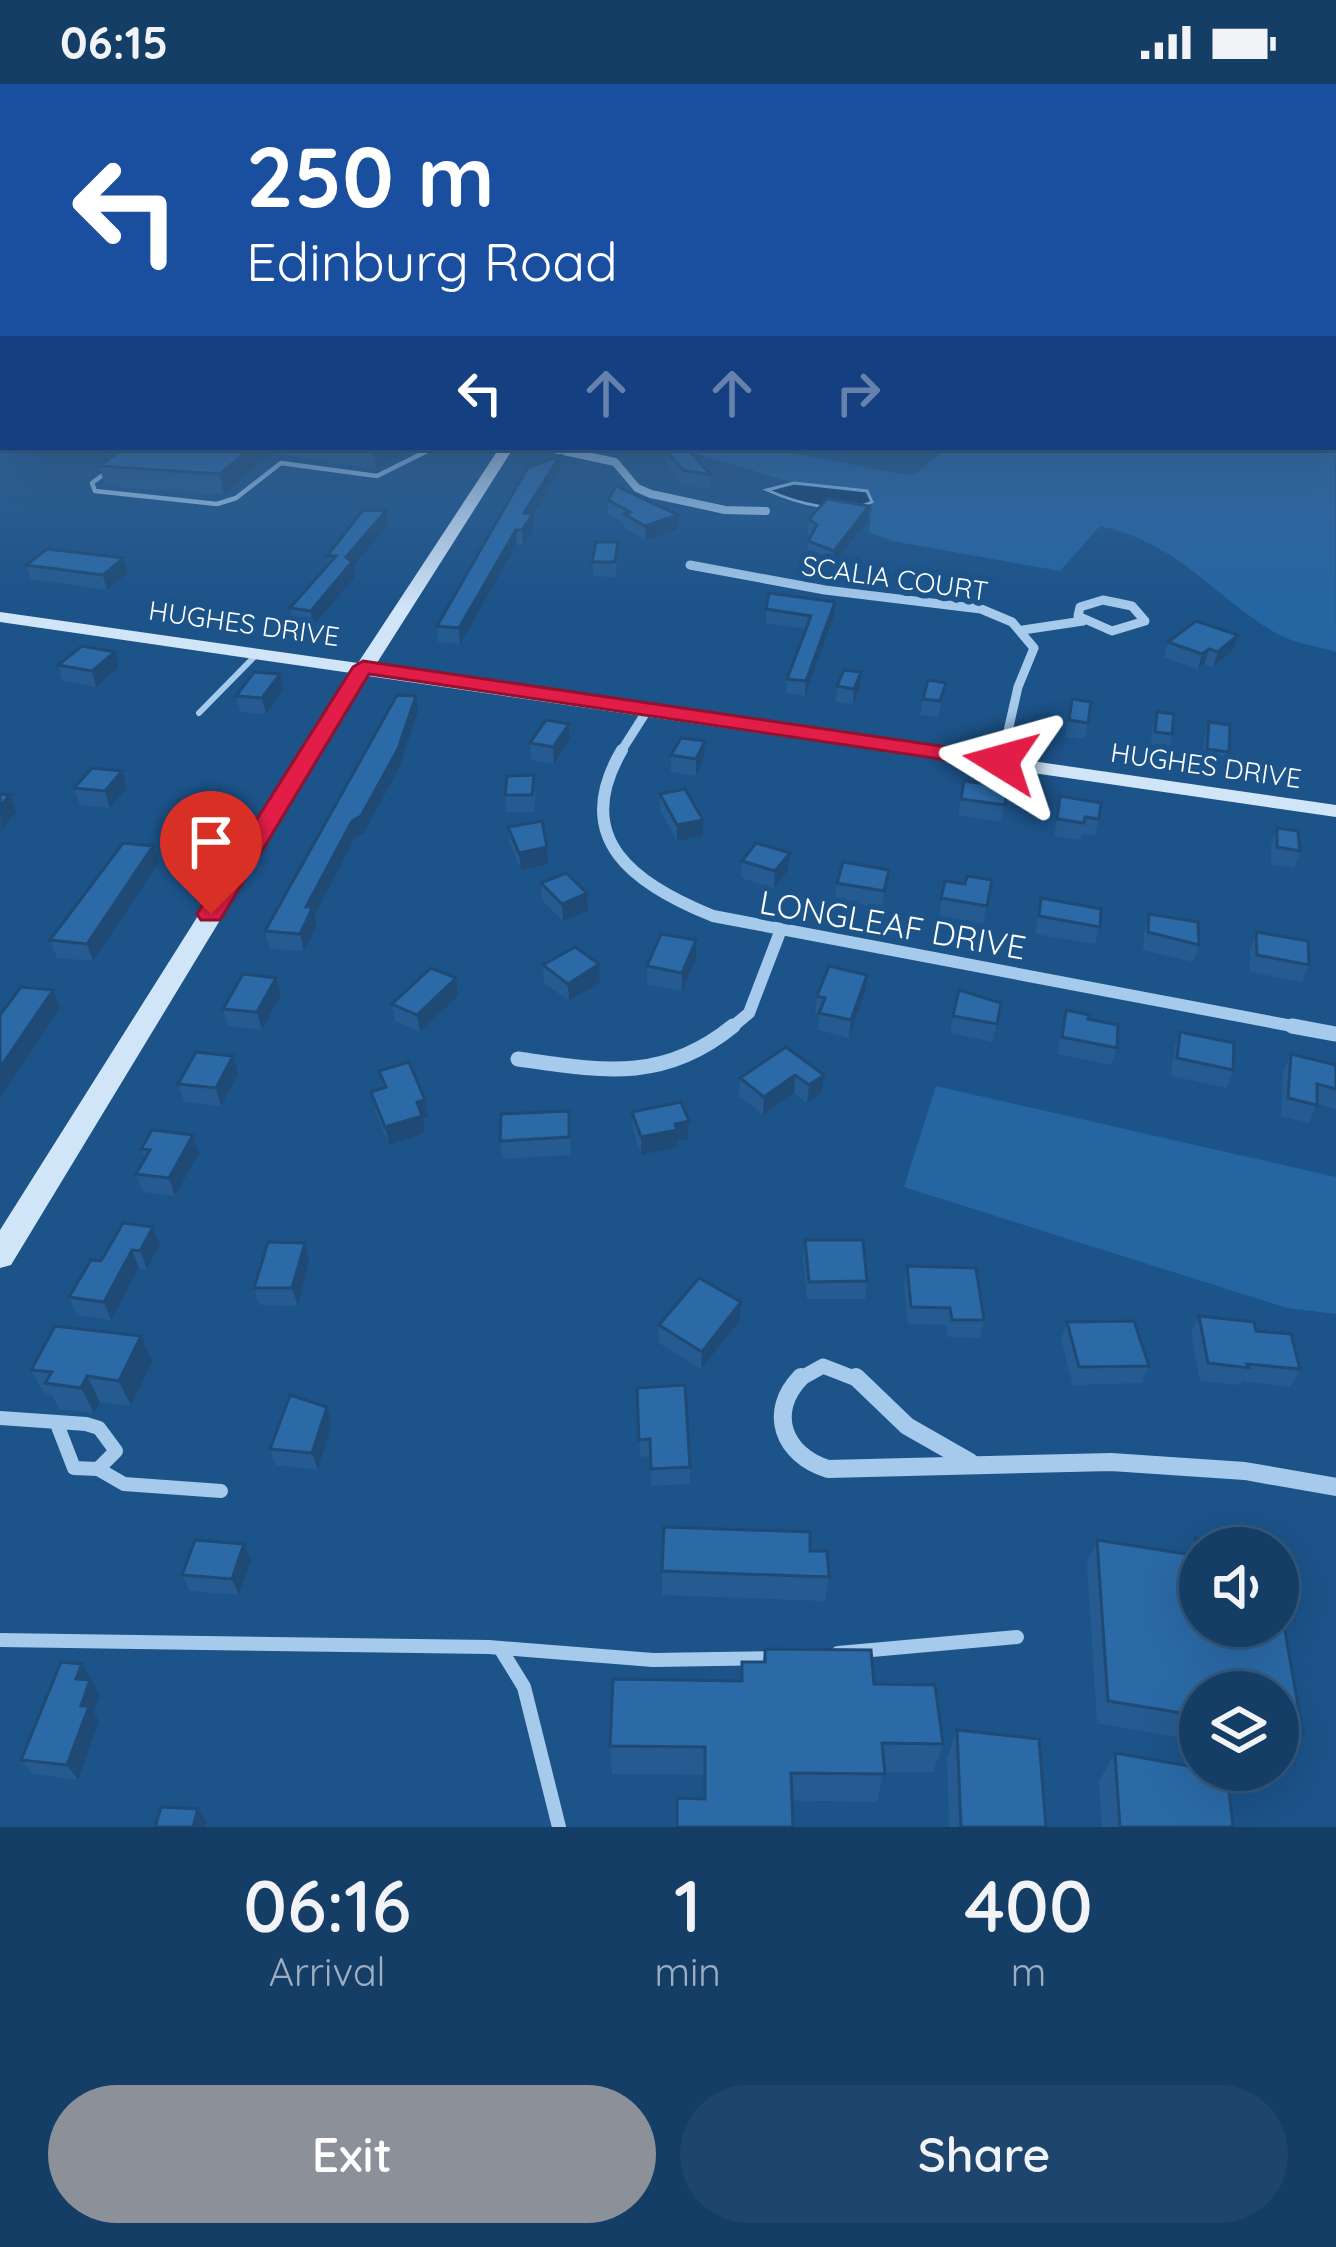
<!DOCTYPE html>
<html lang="en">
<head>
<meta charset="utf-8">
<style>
  body { margin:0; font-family:Quicksand,sans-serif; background:#1e456d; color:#f1f3f6; height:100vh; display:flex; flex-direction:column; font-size:45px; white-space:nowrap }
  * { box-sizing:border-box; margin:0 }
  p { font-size:39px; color:#9daec0 }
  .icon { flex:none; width:66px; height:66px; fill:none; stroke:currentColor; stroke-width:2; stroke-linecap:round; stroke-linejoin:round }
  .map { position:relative; height:1743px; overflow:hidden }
  .sheet { display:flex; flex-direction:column; background:#153e67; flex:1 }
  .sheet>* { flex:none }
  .banner { position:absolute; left:0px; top:0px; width:1338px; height:366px; box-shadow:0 12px 48px #0002,0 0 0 3px #34577b; background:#1a4fa0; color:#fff; overflow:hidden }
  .controls { position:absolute; left:1179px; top:1443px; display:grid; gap:24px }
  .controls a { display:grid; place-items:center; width:120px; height:120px; border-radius:50%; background:#153e67; box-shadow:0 12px 48px #0002,0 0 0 3px #34577b; font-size:60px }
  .pin { position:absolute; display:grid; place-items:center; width:102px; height:102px; color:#fff; margin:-123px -51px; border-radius:50% 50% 50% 0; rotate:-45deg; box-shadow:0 0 12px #0007 }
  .pin .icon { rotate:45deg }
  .me { position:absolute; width:132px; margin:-66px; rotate:278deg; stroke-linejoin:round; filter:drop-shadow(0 0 9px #0008) }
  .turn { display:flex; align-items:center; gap:42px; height:252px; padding:0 48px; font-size:54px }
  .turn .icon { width:156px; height:156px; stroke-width:2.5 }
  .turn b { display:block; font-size:84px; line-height:102px }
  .lanes { display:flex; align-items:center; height:114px; padding:0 48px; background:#0003; justify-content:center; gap:60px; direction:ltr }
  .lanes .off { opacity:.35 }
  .eta { display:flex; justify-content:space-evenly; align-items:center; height:204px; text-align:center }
  .eta b { font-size:72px; font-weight:600; line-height:84px }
  .primary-button { display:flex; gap:24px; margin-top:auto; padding:24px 48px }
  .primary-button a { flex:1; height:138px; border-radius:72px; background:#8c9099; color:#fff; font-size:48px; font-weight:600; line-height:138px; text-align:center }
  .primary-button a+a { background:#1e456d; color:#f1f3f6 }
  .status { display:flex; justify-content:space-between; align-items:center; height:84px; padding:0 60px; background:#153e67; direction:ltr }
  .status svg { height:33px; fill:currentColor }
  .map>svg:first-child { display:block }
</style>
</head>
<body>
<div class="status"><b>06:15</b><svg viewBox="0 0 49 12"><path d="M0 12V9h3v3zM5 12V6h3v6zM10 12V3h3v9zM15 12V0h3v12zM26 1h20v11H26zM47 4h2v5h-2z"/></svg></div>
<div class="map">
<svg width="1336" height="1743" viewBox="0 0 1336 1743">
  <rect width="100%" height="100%" fill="#1c5389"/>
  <g fill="#2565a2">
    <path d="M1335 352 1336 568C1317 562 1291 559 1274 548 1210 509 1178 459 1100 442L1060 487 892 457 869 448 872 418 867 407 794 399 673 363H759L913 392 947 363H1335Z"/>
    <polygon points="936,1002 1336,1093 1336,1230 1287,1224 904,1103"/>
  </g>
  <path fill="#123c67" stroke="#98c6ee" stroke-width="3" d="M794 399 867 407 872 418C842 432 796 419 767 406Z"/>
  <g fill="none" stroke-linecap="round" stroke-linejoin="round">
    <g stroke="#a5caec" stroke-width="4.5">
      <polyline points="789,363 817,363"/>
      <polyline points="111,385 92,399 95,407 217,420 236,414 281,379 377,392 435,363"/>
    </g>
    <polyline stroke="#a5caec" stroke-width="6" points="199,629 258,569"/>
    <g stroke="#a5caec" stroke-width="14">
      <polyline points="0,1334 86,1340 99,1344 116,1367 98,1385 74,1384 57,1340"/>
      <polyline points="98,1385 124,1400 221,1407"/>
      <polyline points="0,1556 489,1563 653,1576 774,1574"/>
      <polyline points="500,1564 524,1603 559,1743"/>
      <polyline points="838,1569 1017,1553"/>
    </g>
    <polyline stroke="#a5caec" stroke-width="8" points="545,363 615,378 637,404 651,410 725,426 766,427"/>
    <g stroke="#a5caec" stroke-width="9">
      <polyline points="690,481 825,506 981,525 1012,538 1034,564 1018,603 1003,669"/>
      <polygon points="1103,516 1132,522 1145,537 1112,547 1078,532 1080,523"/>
      <polyline points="1023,546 1083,537"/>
      <polyline points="620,669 648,625"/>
    </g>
    <g stroke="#a5caec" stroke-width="12">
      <path d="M622 666C569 756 636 801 713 832L1308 945"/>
      <polyline points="1001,677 1003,666"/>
      <polyline points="730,945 749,929 780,848"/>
    </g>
    <g stroke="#a5caec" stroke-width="15">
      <polyline points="1292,942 1336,950"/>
      <path d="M518 975C602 987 663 999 733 942"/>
      <polyline points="798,1296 823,1282 859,1296"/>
    </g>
    <g stroke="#a5caec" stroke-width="18">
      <path d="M801 1293C767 1328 783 1371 828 1385L1111 1378 1245 1387 1336 1403"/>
      <polyline points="856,1293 907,1342 970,1378"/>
    </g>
    <polygon fill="#d1e5f9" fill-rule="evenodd" points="500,363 514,363 375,582 1336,721 1336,733 368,592 11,1181 0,1184 0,1146 351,589 0,538 0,528 358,579"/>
  </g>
  <g fill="#255b90">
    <rect x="0" y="282" width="3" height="32"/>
    <polygon points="125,363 414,363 376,385 272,369 224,411 105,402 99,382"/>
    <polygon points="666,363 711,391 711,405 682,400 666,380"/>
    <polygon points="560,372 560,386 533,431 534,444 523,461 517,460 460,560 438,558 437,542"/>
    <polygon points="608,416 678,445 646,456 624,444 624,439 608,430"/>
    <polygon points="869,422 868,436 833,481 807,471 808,457 811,452 808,450 809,435"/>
    <polygon points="388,442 353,482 355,493 313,542 293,540 290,524 329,481 327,472"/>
    <polygon points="618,473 615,493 593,492 592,478"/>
    <polygon points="26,481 128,489 107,506 31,495"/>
    <polygon points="835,518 834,532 805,612 786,609 787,595 806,545 766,539 766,525"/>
    <polygon points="1168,558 1233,566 1213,583 1204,580 1198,585 1164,574"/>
    <polygon points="115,568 119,583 96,603 63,597 58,581"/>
    <polygon points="861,588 860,604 853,621 836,618 837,602"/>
    <polygon points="280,590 283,606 266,630 240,628 236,612"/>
    <polygon points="946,599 938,633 920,631 923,615"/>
    <polygon points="416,612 418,628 400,682 364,749 355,754 315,831 317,841 304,867 270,865 265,847"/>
    <polygon points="1072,615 1088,639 1084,655 1065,653"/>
    <polygon points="1157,628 1172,650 1168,667 1151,664 1152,644"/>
    <polygon points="1209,638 1229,668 1224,684 1202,681 1204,654"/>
    <polygon points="569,640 570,656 554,680 531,676 530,659"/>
    <polygon points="705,657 704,674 696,692 671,688 671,671"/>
    <polygon points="964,697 1007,703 1001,738 958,731"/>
    <polygon points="74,704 127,704 110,724 80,721"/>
    <polygon points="536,708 534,728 507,728 505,711"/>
    <polygon points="660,710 703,736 703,752 677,757 660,726"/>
    <polygon points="1060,712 1099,735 1095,752 1082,750 1080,756 1054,752"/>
    <polygon points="508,743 548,780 521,786 510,760"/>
    <polygon points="1277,744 1300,767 1294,784 1271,780 1271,761"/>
    <polygon points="790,769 788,786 774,804 741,794 742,777"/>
    <polygon points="159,779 93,877 57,874 50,856"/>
    <polygon points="889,786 881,824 835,816 837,799"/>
    <polygon points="992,796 983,840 939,832 945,797 965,800"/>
    <polygon points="541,799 587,809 588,827 563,837 542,816"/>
    <polygon points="1041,814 1100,843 1095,860 1035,850"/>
    <polygon points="1149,830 1199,861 1193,878 1143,866 1144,848"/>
    <polygon points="1256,848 1309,881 1302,898 1250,888 1250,866"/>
    <polygon points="696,874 682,907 647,900 647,882"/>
    <polygon points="599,880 600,898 569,917 544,899 543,881"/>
    <polygon points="867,891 865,908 849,954 818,946 819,930 815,929 817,912"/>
    <polygon points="959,906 1001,919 993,958 950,949"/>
    <polygon points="281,911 262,946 228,942 223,925"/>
    <polygon points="458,912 420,948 395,937 392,920"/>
    <polygon points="1066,926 1088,935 1117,964 1111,981 1057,970"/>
    <polygon points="1180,948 1233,986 1227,1004 1171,992 1174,965"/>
    <polygon points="786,963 822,1008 807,1019 794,1009 763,1031 739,1012 740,994"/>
    <polygon points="1291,970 1336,981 1336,1025 1317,1020 1309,1039 1281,1032 1283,988"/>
    <polygon points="379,987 428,1033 423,1035 425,1049 389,1061 375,1026 371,1008 383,1005"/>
    <polygon points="238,990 221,1022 184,1018 178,1000"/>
    <polygon points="569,1027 571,1071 502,1075 500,1057"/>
    <polygon points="632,1028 689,1037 688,1055 677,1057 677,1063 641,1071 633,1046"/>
    <polygon points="193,1051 199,1069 175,1112 143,1108 136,1090 145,1076 141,1065"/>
    <polygon points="153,1143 160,1161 147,1185 139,1184 111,1236 77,1231 69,1213 101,1177"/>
    <polygon points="805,1156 867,1197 865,1215 807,1215 803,1173"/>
    <polygon points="305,1159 309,1177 298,1222 260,1221 254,1204"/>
    <polygon points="907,1182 984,1236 980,1254 948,1253 946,1241 908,1240 904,1200"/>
    <polygon points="1199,1232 1256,1247 1300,1285 1290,1303 1242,1297 1240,1301 1200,1297 1191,1249"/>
    <polygon points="740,1236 701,1285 659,1259 659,1241"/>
    <polygon points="1067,1238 1149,1282 1142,1299 1073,1301 1061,1256"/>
    <polygon points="152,1278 131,1322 100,1318 94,1329 59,1325 52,1312 45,1311 31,1286"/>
    <polygon points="637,1304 690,1383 690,1400 651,1402 650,1372 640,1373"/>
    <polygon points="332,1340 318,1386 276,1381 270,1365"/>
    <polygon points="1195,1454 1303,1650 1286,1672 1278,1670 1278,1608 1200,1608 1200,1657 1097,1639 1087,1480 1097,1456 1187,1470"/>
    <polygon points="810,1467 829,1493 825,1517 662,1511 662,1487"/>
    <polygon points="251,1476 239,1511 190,1507 182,1491"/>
    <polygon points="765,1565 874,1600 943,1660 933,1688 884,1688 877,1718 704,1715 704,1691 612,1690 610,1662 740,1597 742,1578 763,1578"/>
    <polygon points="92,1595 91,1598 100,1611 94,1629 99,1637 78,1696 33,1690 21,1676"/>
    <polygon points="957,1646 1046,1743 949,1743 947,1674"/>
    <polygon points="1115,1669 1233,1743 1102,1743 1099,1697"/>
  </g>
  <g fill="#1e4a75">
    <polygon points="252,363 271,363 272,369 224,411 220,390"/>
    <polygon points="377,363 414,363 376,385 373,365"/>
    <polygon points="560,372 560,386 533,431 534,444 523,461 522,446 524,429"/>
    <polygon points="869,422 868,436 833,481 834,467"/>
    <polygon points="386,427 388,442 353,482 355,493 313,542 311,527 346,473"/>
    <polygon points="678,431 678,445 646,456 645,442"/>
    <polygon points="516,446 517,460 460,560 459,544"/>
    <polygon points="124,474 128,489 107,506 103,491"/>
    <polygon points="835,518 834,532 805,612 806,597"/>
    <polygon points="1238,551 1233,566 1213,583 1218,568"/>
    <polygon points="1209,565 1204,580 1198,585 1202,570"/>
    <polygon points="115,568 119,583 96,603 92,587"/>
    <polygon points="861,588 860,604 853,621 854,605"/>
    <polygon points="280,590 283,606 266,630 262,614"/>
    <polygon points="416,612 418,628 400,682 364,749 355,754 315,831 317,841 304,867 300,850 306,823"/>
    <polygon points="569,640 570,656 554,680 553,663"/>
    <polygon points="705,657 704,674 696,692 696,675"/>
    <polygon points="122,687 127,704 110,724 105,707"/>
    <polygon points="10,711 16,728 2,745 0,722"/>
    <polygon points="703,736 703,752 677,757 677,741"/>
    <polygon points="153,762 159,779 93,877 87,860"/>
    <polygon points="547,763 548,780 521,786 519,769"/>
    <polygon points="790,769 788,786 774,804 775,787"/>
    <polygon points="587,809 588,827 563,837 562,820"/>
    <polygon points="696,856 696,874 682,907 682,889"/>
    <polygon points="599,880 600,898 569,917 568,900"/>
    <polygon points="867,891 865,908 849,954 851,936"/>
    <polygon points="276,894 281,911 262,946 257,928"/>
    <polygon points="456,894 458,912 420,948 417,931"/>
    <polygon points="53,906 60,924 0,1013 0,984"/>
    <polygon points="233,972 238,990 221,1022 216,1004"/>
    <polygon points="795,991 794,1009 763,1031 764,1013"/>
    <polygon points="824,991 822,1008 807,1019 809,1001"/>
    <polygon points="425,1016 428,1033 423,1035 425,1049 389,1061 385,1043 417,1018"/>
    <polygon points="689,1037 688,1055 677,1057 677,1063 641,1071 641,1053 675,1040"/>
    <polygon points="193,1051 199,1069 175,1112 169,1094"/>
    <polygon points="153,1143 160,1161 147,1185 140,1167"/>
    <polygon points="305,1159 309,1177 298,1222 292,1204"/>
    <polygon points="132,1166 139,1184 111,1236 104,1218"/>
    <polygon points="741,1218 740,1236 701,1285 702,1268"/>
    <polygon points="141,1252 152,1278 131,1322 119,1297"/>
    <polygon points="87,1292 100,1318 94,1329 81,1304"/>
    <polygon points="327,1323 332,1340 318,1386 312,1369"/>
    <polygon points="244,1460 251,1476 239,1511 232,1495"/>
    <polygon points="82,1580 100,1611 94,1629 99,1637 78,1696 67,1681 81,1622 76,1595"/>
    <polygon points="198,1725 207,1739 205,1743 193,1743"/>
  </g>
  <g fill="#2b6aa7" stroke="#1e4a75" stroke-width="3">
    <polygon points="125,363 252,363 220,390 99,382"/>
    <polygon points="666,363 686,363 711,391 683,386 666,367"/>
    <polygon points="560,372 524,429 533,430 522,446 516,446 459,544 437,542 528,383"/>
    <polygon points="616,402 678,431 645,442 624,430 630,428 608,416"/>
    <polygon points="827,415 869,422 834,467 808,457 817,441 809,435"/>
    <polygon points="363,426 386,427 346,473 352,478 311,527 290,524 336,472 327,472"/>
    <polygon points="596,458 618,458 615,478 592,478"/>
    <polygon points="47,465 124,474 103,491 26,481"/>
    <polygon points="769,509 835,518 806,597 787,595 811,532 766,525"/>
    <polygon points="1196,537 1238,551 1218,568 1209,565 1202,570 1168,558"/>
    <polygon points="82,562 115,568 92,587 58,581"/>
    <polygon points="844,586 861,588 854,605 837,602"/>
    <polygon points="254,588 280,590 262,614 236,612"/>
    <polygon points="928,596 946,599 940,617 923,615"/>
    <polygon points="397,611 416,612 398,665 361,732 352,737 306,823 313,823 300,850 265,847"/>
    <polygon points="1072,615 1091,618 1088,639 1069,636"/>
    <polygon points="1157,628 1174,630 1172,650 1155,648"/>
    <polygon points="546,636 569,640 553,663 530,659"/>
    <polygon points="1209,638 1230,641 1229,668 1207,665"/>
    <polygon points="681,654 705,657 696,675 671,671"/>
    <polygon points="92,684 122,687 105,707 74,704"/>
    <polygon points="534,691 532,711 505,711 507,692"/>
    <polygon points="964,697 1007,703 1005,721 961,715"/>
    <polygon points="685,705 703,736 677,741 660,710"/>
    <polygon points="0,710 10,711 0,722"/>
    <polygon points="1060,712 1101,719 1099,735 1085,733 1084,739 1057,735"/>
    <polygon points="542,737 547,763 519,769 508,743"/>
    <polygon points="1277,744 1298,747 1300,767 1277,763"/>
    <polygon points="123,759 153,762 87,860 50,856"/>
    <polygon points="756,759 790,769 775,787 742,777"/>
    <polygon points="843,778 889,786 884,807 837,799"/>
    <polygon points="566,789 587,809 562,820 541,799"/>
    <polygon points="967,792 992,796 987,822 941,814 945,797 965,800"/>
    <polygon points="1041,814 1101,825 1100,843 1039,832"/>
    <polygon points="1149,830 1198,838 1199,861 1148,848"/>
    <polygon points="1256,848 1308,857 1309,881 1257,871"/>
    <polygon points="661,850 696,856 682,889 647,882"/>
    <polygon points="575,863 599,880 568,900 543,881"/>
    <polygon points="829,882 867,891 851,936 819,929 825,914 817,912"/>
    <polygon points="431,884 456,894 417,931 392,920"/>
    <polygon points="243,890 276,894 257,928 223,925"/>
    <polygon points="21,903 53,906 0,984 0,931"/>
    <polygon points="959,906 1001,919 997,940 953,932"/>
    <polygon points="1066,926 1089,931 1088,935 1118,941 1117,964 1062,953"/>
    <polygon points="1180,948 1234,959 1233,986 1177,974"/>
    <polygon points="786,963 824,991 809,1001 795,991 764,1013 740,994"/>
    <polygon points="196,968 233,972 216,1004 178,1000"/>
    <polygon points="1291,970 1336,981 1336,1005 1317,1000 1317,1021 1288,1014"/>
    <polygon points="409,978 425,1016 417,1018 422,1032 385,1043 371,1008 386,1003 379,987"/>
    <polygon points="681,1018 689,1037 675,1040 677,1046 641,1053 632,1028"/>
    <polygon points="569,1027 569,1053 500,1057 501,1030"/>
    <polygon points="152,1046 193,1051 169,1094 136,1090 150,1066 141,1065"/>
    <polygon points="123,1139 153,1143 140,1167 132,1166 104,1218 69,1213 91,1176 101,1177"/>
    <polygon points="805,1156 863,1156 867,1197 809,1198"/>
    <polygon points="268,1158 305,1159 292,1204 254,1204"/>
    <polygon points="907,1182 976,1184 984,1236 952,1236 950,1224 911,1223"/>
    <polygon points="699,1194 741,1218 702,1268 659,1241"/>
    <polygon points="1199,1232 1254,1238 1256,1247 1291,1250 1300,1285 1247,1280 1249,1284 1208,1279"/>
    <polygon points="1134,1237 1149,1282 1079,1283 1067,1238"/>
    <polygon points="55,1242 141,1252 119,1297 87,1292 81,1304 45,1299 52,1288 31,1286"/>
    <polygon points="685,1301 690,1383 651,1385 650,1355 639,1356 637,1304"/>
    <polygon points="290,1311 327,1323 312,1369 270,1365"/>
    <polygon points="664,1443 810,1448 810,1467 827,1467 829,1493 662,1487"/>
    <polygon points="1195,1454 1262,1464 1200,1464 1200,1542 1278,1542 1278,1507 1303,1650 1278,1646 1278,1608 1200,1608 1200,1632 1108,1617 1097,1456 1198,1472"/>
    <polygon points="195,1456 244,1460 232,1495 182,1491"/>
    <polygon points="765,1565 871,1566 874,1600 935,1601 943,1660 882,1659 885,1690 791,1689 793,1743 677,1743 677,1714 705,1715 705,1663 610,1662 613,1595 742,1597 742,1578 765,1578"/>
    <polygon points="61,1578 82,1580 76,1595 90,1596 81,1622 89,1622 67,1681 21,1676"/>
    <polygon points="957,1646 1039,1655 1046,1743 961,1743"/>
    <polygon points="1115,1669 1200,1684 1200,1686 1227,1689 1233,1743 1120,1743"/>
    <polygon points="161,1723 198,1725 193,1743 155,1743"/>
  </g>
  <linearGradient id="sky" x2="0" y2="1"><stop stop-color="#0f2e4b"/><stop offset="0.54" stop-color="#3a6697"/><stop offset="1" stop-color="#3a6697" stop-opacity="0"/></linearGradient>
  <rect width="1336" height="526" fill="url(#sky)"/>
  <polygon fill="#e11d48" stroke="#92132f" stroke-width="3" points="363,577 1001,671 1013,677 1001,684 369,590 220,836 201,836 197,830 353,583"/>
  <g text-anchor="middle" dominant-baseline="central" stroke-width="12" stroke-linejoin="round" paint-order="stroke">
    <g font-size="27" fill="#fff" stroke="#1c5389">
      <text transform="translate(895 494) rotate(8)">SCALIA COURT</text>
      <text transform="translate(244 539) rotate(8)">HUGHES DRIVE</text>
      <text transform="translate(1206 681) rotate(8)">HUGHES DRIVE</text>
    </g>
    <g font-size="33" fill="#fff" stroke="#1c5389">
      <text transform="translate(893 840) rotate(10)">LONGLEAF DRIVE</text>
    </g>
  </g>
</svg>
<div class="controls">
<a><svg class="icon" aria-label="sound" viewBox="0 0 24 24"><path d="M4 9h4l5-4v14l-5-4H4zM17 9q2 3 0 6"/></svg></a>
<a><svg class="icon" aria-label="layers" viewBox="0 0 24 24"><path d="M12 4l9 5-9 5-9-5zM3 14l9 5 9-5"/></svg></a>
</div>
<div class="pin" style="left:211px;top:830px;background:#d93025"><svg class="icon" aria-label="arrive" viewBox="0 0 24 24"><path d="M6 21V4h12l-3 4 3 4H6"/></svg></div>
<svg class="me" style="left:1001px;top:677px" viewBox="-20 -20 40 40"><path d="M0-17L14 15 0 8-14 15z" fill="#e11d48" stroke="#fff" stroke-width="4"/></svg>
<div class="banner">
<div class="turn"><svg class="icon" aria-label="left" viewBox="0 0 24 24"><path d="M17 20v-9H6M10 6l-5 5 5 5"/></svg><div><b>250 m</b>Edinburg Road</div></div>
<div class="lanes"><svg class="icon" aria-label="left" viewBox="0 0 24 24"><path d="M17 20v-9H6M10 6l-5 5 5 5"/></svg><svg class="icon off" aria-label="ahead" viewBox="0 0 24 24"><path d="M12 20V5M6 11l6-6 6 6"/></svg><svg class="icon off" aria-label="ahead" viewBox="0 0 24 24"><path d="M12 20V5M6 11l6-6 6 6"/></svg><svg class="icon off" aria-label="right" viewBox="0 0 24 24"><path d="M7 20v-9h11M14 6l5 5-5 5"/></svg></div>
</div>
</div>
<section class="sheet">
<div class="eta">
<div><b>06:16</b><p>Arrival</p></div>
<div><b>1</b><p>min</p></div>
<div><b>400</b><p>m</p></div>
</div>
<div class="primary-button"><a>Exit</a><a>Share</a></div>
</section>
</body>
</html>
